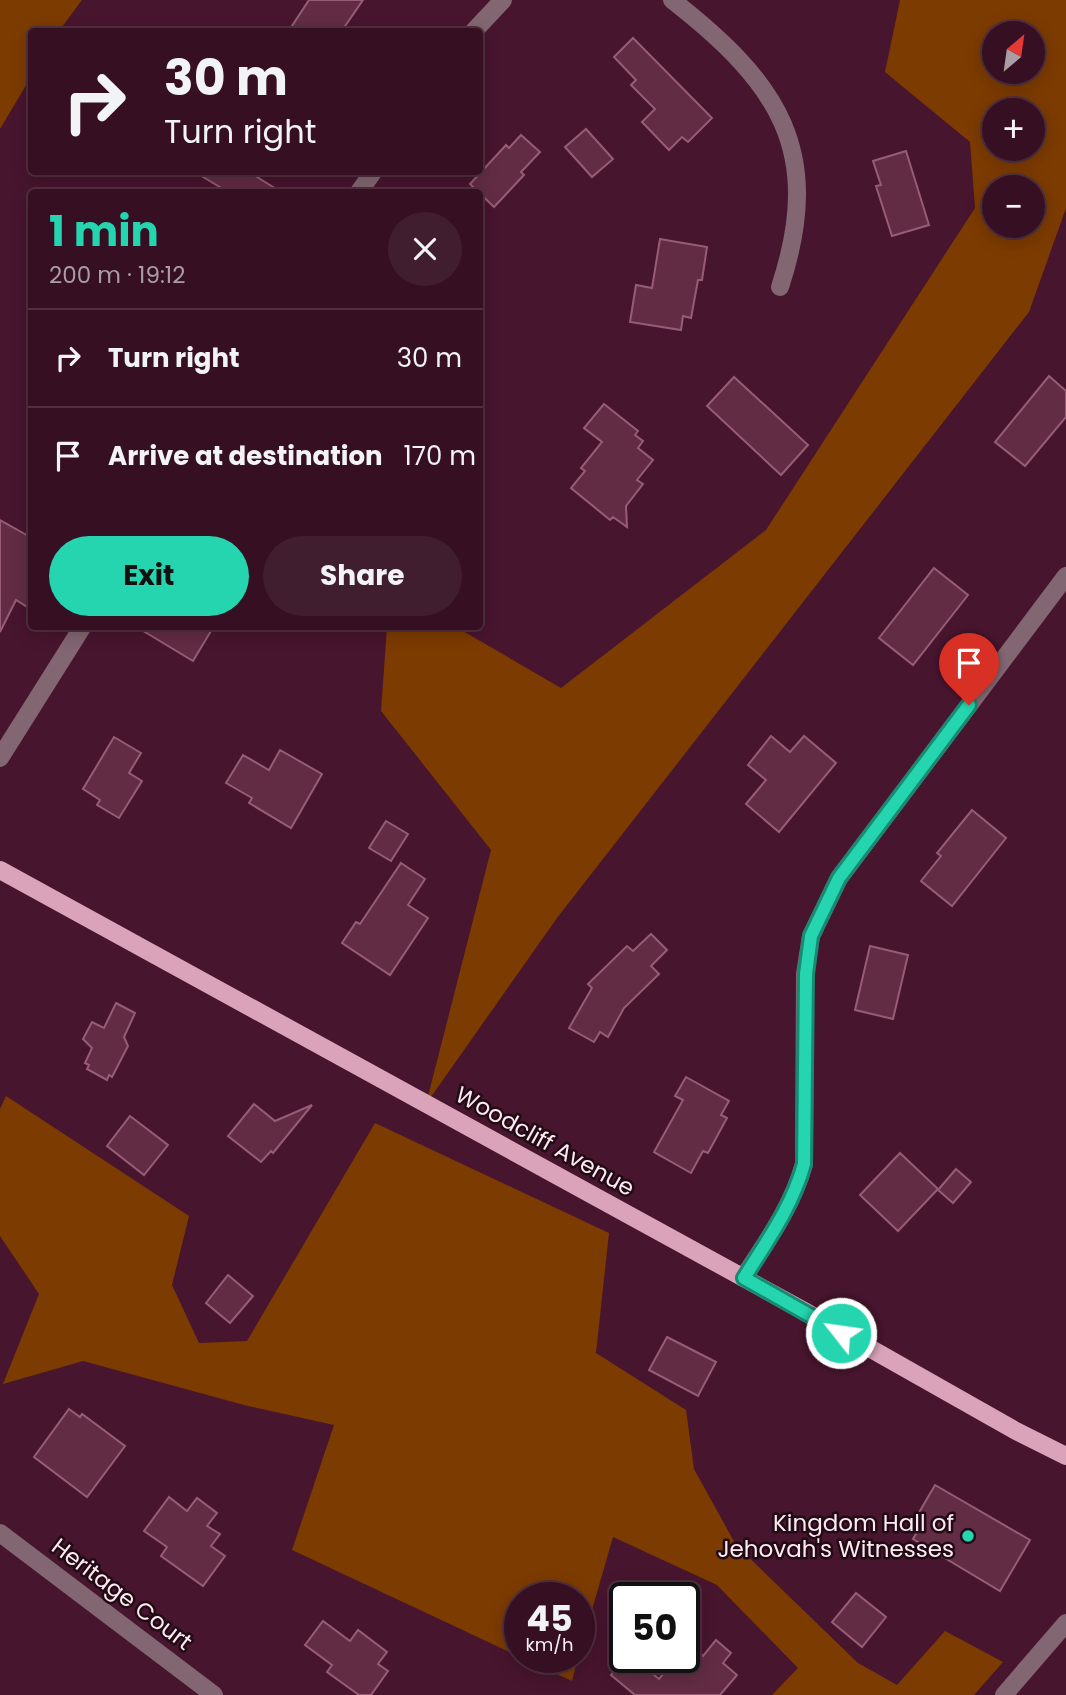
<!DOCTYPE html>
<html lang="en">
<head>
<meta charset="utf-8">
<style>
  body { margin:0; font-family:Poppins,sans-serif; background:#411e2f; color:#f1f3f6; height:100vh; display:flex; flex-direction:column; font-size:26px; white-space:nowrap }
  * { box-sizing:border-box; margin:0 }
  p { font-size:23px; color:#aa9da5 }
  .icon { flex:none; width:38px; height:38px; fill:none; stroke:currentColor; stroke-width:2; stroke-linecap:round; stroke-linejoin:round }
  .map { position:relative; flex:1; overflow:hidden }
  .panel { position:absolute; left:28px; top:189px; width:455px; height:441px; display:flex; flex-direction:column; background:#361022; border-radius:7px; box-shadow:0 4px 18px #0003,0 0 0 2px #503040 }
  .panel>* { flex:none }
  .hud { position:absolute; left:28px; top:28px; width:455px; height:147px; border-radius:7px; box-shadow:0 4px 18px #0003,0 0 0 2px #503040; background:#361022; color:#f1f3f6; overflow:hidden }
  .needle { width:46px; rotate:29deg }
  .tools { position:absolute; left:982px; top:21px; display:grid; gap:14px }
  .tools a { display:grid; place-items:center; width:63px; height:63px; border-radius:50%; background:#361022; box-shadow:0 4px 18px #0003,0 0 0 2px #503040; font-size:35px }
  .speed { position:absolute; left:504px; top:1582px; display:flex; gap:14px; font-size:35px; font-weight:700; text-align:center }
  .speed>* { display:grid; place-content:center; width:91px; height:91px; border-radius:50%; background:#361022; box-shadow:0 4px 18px #0003,0 0 0 2px #503040; line-height:1 }
  .speed small { font-size:18px; font-weight:400 }
  .speed .limit { border:4px solid #111; border-radius:10px; background:#fff; color:#111 }
  .pin { position:absolute; display:grid; place-items:center; width:60px; height:60px; color:#fff; margin:-72px -30px; border-radius:50% 50% 50% 0; rotate:-45deg; box-shadow:0 0 7px #0007 }
  .pin .icon { rotate:45deg }
  .me { position:absolute; width:77px; margin:-38px; rotate:300deg; stroke-linejoin:round; filter:drop-shadow(0 0 5px #0008) }
  .turn { display:flex; align-items:center; gap:24px; height:147px; padding:0 21px; font-size:32px }
  .turn .icon { width:91px; height:91px; stroke-width:2.5 }
  .turn b { display:block; font-size:49px; line-height:60px }
  .round { display:grid; place-items:center; flex:none; width:74px; height:74px; border-radius:37px; background:#411e2f }
  .summary { display:flex; align-items:center; justify-content:space-between; height:119px; padding:0 21px }
  h1 { font-size:42px; font-weight:700; line-height:52px; color:#24d5af }
  .primary-button { display:flex; gap:14px; margin-top:auto; padding:14px 21px }
  .primary-button a { flex:1; height:80px; border-radius:42px; background:#24d5af; color:#111; font-size:28px; font-weight:700; line-height:80px; text-align:center }
  .primary-button a+a { background:#411e2f; color:#f1f3f6 }
  ul { padding:0; list-style:none }
  li { display:flex; align-items:center; gap:21px; height:98px; padding:0 21px; border-top:2px solid #503040 }
  li div { flex:1 }
  li b { display:block; font-size:26px }
  li em { font-style:normal }
  .map>svg:first-child { display:block }
</style>
</head>
<body>
<div class="map">
<svg width="1066" height="1695" viewBox="0 0 1066 1695">
  <rect width="100%" height="100%" fill="#48152e"/>
  <g fill="#7c3b00" fill-rule="evenodd">
    <polygon points="0,0 82,0 59,31 32,32 31,77 0,129"/>
    <path d="M900 0H1066V208L1029 312 557 918 426 1104 491 850 381 711 387 627H456L561 688 766 530 975 208 970 142 885 72ZM994 33H1032V72H994ZM994 110H1032V149H994ZM994 187H1032V226H994Z"/>
    <polygon points="6,1096 189,1216 172,1285 199,1343 247,1341 375,1123 609,1233 596,1353 686,1410 694,1469 736,1545 858,1663 897,1685 945,1631 1003,1662 974,1695 772,1695 798,1668 717,1585 613,1537 579,1655 579,1598 520,1598 520,1657 292,1550 334,1425 244,1405 83,1361 3,1384 39,1294 0,1236 0,1109"/>
    <polygon points="520,1657 578,1657 572,1681"/>
  </g>
  <g fill="#622c45" stroke="#975c76" stroke-width="2">
    <polygon points="309,0 363,0 341,32 288,32"/>
    <polygon points="633,38 712,118 688,142 682,137 669,150 642,122 655,109 631,85 636,80 614,57"/>
    <polygon points="586,129 613,159 592,177 565,147"/>
    <polygon points="521,135 540,152 521,172 524,175 494,207 470,184 506,145 509,148"/>
    <polygon points="906,151 929,225 892,236 876,186 881,185 873,161"/>
    <polygon points="195,172 249,172 281,192 228,192"/>
    <polygon points="660,239 707,247 702,280 698,280 691,318 683,316 681,330 630,322 636,285 652,288"/>
    <polygon points="1049,376 1066,391 1066,417 1025,466 995,442"/>
    <polygon points="734,377 808,445 781,475 707,406"/>
    <polygon points="604,404 638,431 635,435 643,441 638,448 653,460 637,480 643,484 626,506 627,527 613,517 610,520 571,488 585,471 581,468 602,442 584,428"/>
    <polygon points="0,520 32,538 32,610 16,600 0,632"/>
    <polygon points="934,568 968,595 913,665 879,638"/>
    <polygon points="135,626 214,626 193,661"/>
    <polygon points="771,736 790,752 804,736 836,763 779,832 746,804 766,780 748,765"/>
    <polygon points="114,737 141,753 129,773 142,781 119,818 97,805 100,800 83,789"/>
    <polygon points="280,750 322,774 291,828 249,803 252,798 226,783 243,755 269,770"/>
    <polygon points="972,810 1006,838 952,906 921,881 941,856 937,853"/>
    <polygon points="386,821 408,834 391,861 369,848"/>
    <polygon points="401,863 425,879 408,905 428,918 390,975 342,943 356,922 360,924"/>
    <polygon points="651,934 667,950 651,966 659,974 624,1008 608,1037 600,1032 594,1042 569,1028 592,988 588,984 627,946 633,951"/>
    <polygon points="870,946 908,955 893,1019 855,1010"/>
    <polygon points="116,1003 135,1013 124,1037 128,1046 112,1077 109,1075 107,1080 87,1069 89,1065 85,1063 92,1048 83,1039 92,1022 104,1028"/>
    <polygon points="686,1077 729,1101 721,1115 727,1118 708,1153 703,1151 691,1173 654,1152 683,1100 675,1096"/>
    <polygon points="254,1104 275,1121 312,1105 273,1153 271,1151 261,1162 228,1136"/>
    <polygon points="130,1116 168,1145 144,1175 107,1146"/>
    <polygon points="900,1153 938,1189 898,1231 860,1195"/>
    <polygon points="956,1169 971,1182 953,1203 938,1190"/>
    <polygon points="228,1275 253,1296 230,1323 206,1303"/>
    <polygon points="667,1337 716,1362 698,1396 649,1370"/>
    <polygon points="69,1409 80,1417 82,1414 125,1446 87,1497 34,1457"/>
    <polygon points="935,1485 1030,1540 1000,1591 913,1539 917,1532 910,1528"/>
    <polygon points="169,1497 187,1511 197,1498 217,1513 207,1526 220,1534 211,1546 225,1556 203,1586 161,1556 167,1547 144,1531"/>
    <polygon points="856,1593 886,1617 862,1647 832,1622"/>
    <polygon points="323,1621 350,1641 358,1630 387,1652 378,1664 388,1671 371,1695 359,1695 327,1672 332,1665 305,1645"/>
    <polygon points="716,1640 731,1653 723,1663 737,1675 720,1695 635,1695 611,1675 625,1657 633,1657 659,1679 677,1657 684,1657 684,1648 688,1644 703,1656"/>
  </g>
  <g fill="none" stroke-linecap="round" stroke-linejoin="round">
    <g stroke="#826772" stroke-width="18">
      <path d="M672 0C778 83 825 150 780 287"/>
      <polyline points="473,32 503,0"/>
      <polyline points="359,192 373,172"/>
      <polyline points="0,758 83,626"/>
      <path d="M743 1278C767 1241 792 1207 804 1164L805 974 811 936 839 878 1066 576"/>
      <polyline points="0,1533 214,1695"/>
      <polyline points="1004,1695 1066,1623"/>
    </g>
    <polyline stroke="#daa3b9" stroke-width="18" points="0,870 804,1311 1016,1431 1066,1456"/>
  </g>
  <g fill="none" stroke-linecap="round" stroke-linejoin="round">
    <defs>
      <path id="route" d="M841 1333 744 1278C767 1241 792 1207 804 1164L806 974 811 936 839 878 969 705"/>
    </defs>
    <use href="#route" stroke="#178a72" stroke-width="18"/>
    <use href="#route" stroke="#24d5af" stroke-width="12"/>
  </g>
  <circle fill="#24d5af" stroke="#210b15" stroke-width="2.5" cx="968" cy="1536" r="7"/>
  <g text-anchor="middle" dominant-baseline="central" stroke-width="5" stroke-linejoin="round" paint-order="stroke">
    <g font-size="23" fill="#fee9f1" stroke="#210b15">
      <text transform="translate(545 1141) rotate(29)">Woodcliff Avenue</text>
      <text transform="translate(122 1594) rotate(37)">Heritage Court</text>
    </g>
    <g font-size="23" fill="#fee9f1" stroke="#210b15" text-anchor="end">
      <text x="954" y="1523">Kingdom Hall of<tspan x="954" dy="26">Jehovah's Witnesses</tspan></text>
    </g>
  </g>
</svg>
<div class="tools">
<a><svg class="needle" viewBox="-14 -14 28 28"><path d="M0-13l5 13h-10z" fill="#e53935"/><path d="M0 13l5-13h-10z" fill="#aa9da5"/></svg></a>
<a>+</a>
<a>−</a>
</div>
<div class="speed"><div>45<small>km/h</small></div><div class="limit">50</div></div>
<div class="pin" style="left:969px;top:705px;background:#d93025"><svg class="icon" aria-label="arrive" viewBox="0 0 24 24"><path d="M6 21V4h12l-3 4 3 4H6"/></svg></div>
<svg class="me" style="left:841px;top:1333px" viewBox="-20 -20 40 40"><circle r="17" fill="#24d5af" stroke="#fff" stroke-width="3"/><path d="M0-11L8 9 0 5-8 9z" fill="#fff"/></svg>
<div class="hud">
<div class="turn"><svg class="icon" aria-label="right" viewBox="0 0 24 24"><path d="M7 20v-9h11M14 6l5 5-5 5"/></svg><div><b>30 m</b>Turn right</div></div>
</div>
<section class="panel">
<div class="summary"><div><h1>1 min</h1><p>200 m · 19:12</p></div><a class="round"><svg class="icon" aria-label="close" viewBox="0 0 24 24"><path d="M6 6l12 12M18 6L6 18"/></svg></a></div>
<ul>
<li><svg class="icon" aria-label="right" viewBox="0 0 24 24"><path d="M7 20v-9h11M14 6l5 5-5 5"/></svg><div><b>Turn right</b></div><em>30 m</em></li>
<li><svg class="icon" aria-label="arrive" viewBox="0 0 24 24"><path d="M6 21V4h12l-3 4 3 4H6"/></svg><div><b>Arrive at destination</b></div><em>170 m</em></li>
</ul>
<div class="primary-button"><a>Exit</a><a>Share</a></div>
</section>
</div>
</body>
</html>
